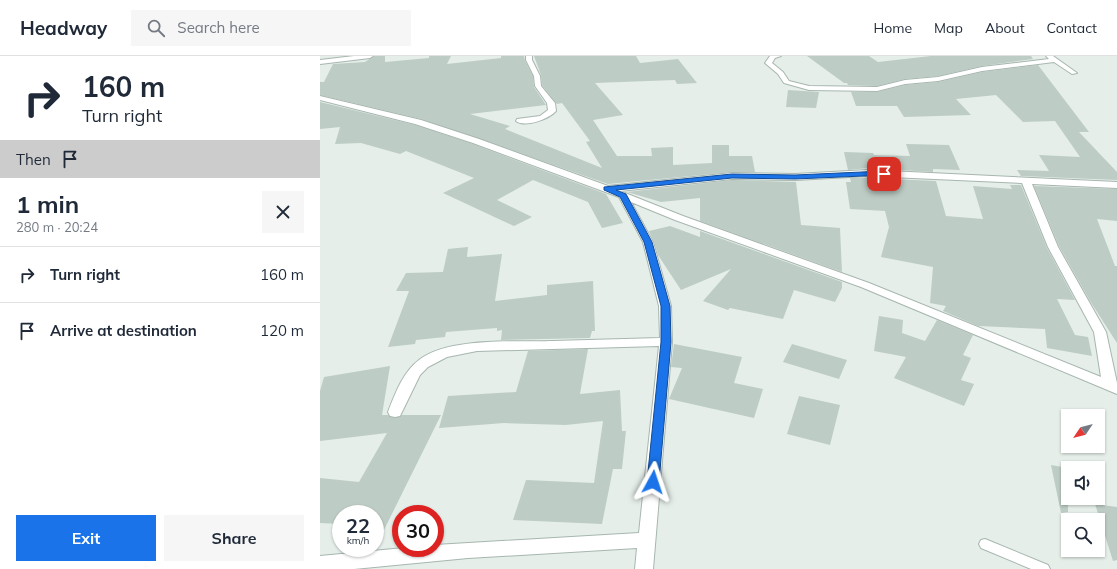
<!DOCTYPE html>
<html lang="en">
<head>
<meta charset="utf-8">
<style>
  body { margin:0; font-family:Mulish,sans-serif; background:#f6f6f7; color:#1f2937; height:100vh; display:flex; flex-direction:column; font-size:15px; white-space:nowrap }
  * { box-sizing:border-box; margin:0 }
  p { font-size:13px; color:#747a83 }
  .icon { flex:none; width:22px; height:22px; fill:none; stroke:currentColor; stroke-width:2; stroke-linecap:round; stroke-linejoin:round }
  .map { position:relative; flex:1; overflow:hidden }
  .sheet { display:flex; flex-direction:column; background:#fff; width:320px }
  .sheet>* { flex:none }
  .banner { background:#fff; color:#1f2937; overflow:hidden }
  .needle { width:26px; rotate:235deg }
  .buttons { position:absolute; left:741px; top:353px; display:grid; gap:8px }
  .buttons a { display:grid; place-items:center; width:44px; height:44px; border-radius:0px; background:#fff; box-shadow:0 1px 3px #0004; font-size:20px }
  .speed { position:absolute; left:12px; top:449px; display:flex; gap:8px; font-size:20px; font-weight:700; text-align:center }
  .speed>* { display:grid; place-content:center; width:52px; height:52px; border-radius:50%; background:#fff; box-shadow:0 1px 3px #0004; line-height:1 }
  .speed small { font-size:10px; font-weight:400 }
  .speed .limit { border:6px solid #d22; background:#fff; color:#111 }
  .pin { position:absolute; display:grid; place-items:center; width:34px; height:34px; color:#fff; margin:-17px; border-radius:8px; box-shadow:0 2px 6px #0006 }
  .me { position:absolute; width:44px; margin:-22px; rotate:5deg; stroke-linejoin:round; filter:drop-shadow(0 0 3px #0008) }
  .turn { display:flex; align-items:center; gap:14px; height:84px; padding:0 16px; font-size:18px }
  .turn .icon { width:52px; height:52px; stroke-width:2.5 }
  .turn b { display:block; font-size:28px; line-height:34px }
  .then { display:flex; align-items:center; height:38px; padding:0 16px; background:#0003; gap:8px; font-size:15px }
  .round { display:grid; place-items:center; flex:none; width:42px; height:42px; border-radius:0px; background:#f6f6f7 }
  .summary { display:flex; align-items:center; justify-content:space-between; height:68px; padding:0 16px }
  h1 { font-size:24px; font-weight:700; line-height:30px }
  .cta { display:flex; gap:8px; margin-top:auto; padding:8px 16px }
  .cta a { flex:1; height:46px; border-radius:0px; background:#1a73e8; color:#fff; font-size:16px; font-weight:700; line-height:46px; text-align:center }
  .cta a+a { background:#f6f6f7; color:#1f2937 }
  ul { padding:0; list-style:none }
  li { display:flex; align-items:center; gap:12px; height:56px; padding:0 16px; border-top:1px solid #e0e1e3 }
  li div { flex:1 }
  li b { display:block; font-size:15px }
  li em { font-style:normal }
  header { display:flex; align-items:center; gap:24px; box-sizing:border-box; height:56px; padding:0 20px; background:#fff; border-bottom:1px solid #e0e1e3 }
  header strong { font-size:19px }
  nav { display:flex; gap:22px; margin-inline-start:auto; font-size:14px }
  .search { width:280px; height:36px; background:#f6f6f7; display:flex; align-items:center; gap:10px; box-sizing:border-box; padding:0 14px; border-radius:0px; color:#747a83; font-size:15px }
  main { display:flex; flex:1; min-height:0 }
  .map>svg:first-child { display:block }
</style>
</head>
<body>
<header>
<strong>Headway</strong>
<div class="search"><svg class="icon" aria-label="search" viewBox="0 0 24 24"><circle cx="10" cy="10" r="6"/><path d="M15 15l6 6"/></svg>Search here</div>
<nav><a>Home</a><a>Map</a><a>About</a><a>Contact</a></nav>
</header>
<main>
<section class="sheet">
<div class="banner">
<div class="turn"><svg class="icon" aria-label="right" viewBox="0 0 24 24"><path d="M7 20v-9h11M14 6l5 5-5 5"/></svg><div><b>160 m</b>Turn right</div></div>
<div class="then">Then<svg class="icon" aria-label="arrive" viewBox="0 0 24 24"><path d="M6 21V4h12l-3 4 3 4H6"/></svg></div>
</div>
<div class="summary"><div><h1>1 min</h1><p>280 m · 20:24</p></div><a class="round"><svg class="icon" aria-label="close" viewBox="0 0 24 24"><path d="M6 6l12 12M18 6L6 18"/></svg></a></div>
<ul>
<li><svg class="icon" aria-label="right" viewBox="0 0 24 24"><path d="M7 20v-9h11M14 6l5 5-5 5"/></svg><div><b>Turn right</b></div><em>160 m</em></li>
<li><svg class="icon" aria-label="arrive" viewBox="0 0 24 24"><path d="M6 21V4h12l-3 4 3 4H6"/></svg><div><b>Arrive at destination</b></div><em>120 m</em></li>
</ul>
<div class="cta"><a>Exit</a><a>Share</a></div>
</section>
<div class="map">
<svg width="797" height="513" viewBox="0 0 797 513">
  <rect width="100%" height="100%" fill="#e5eee9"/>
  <g fill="#bdccc4">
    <polygon points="54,0 65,0 65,6 109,2 109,0 131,0 127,8 181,2 181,0 204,0 205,5 213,20 214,31 226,49 150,58 190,70 185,73 282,112 266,86 270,85 242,47 237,48 222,29 221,19 214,0 316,0 320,7 358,3 377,27 357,28 355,24 275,27 303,59 273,64 297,100 332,100 331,92 353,91 353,109 392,107 392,89 409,89 409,100 432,100 435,116 412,116 288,128 101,63 0,39 0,26 4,26 13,8 45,6"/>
    <polygon points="487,0 549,0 558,6 611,0 711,0 713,3 662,10 618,20 585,23 557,30 528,29 527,27 524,27"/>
    <polygon points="718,9 769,76 759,76 797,116 797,124 701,120 697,114 729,115 719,99 760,101 735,65 703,66 676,39 636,43 651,59 584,61 577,50 536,50 531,36 557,36 585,29 618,26 662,16"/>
    <polygon points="468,34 499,36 496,52 466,51"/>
    <polygon points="0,46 95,69 153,88 286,138 303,167 282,172 268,146 213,124 177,144 212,161 194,170 123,137 154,122 86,95 80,98 41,87 15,88 20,71 0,73"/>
    <polygon points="586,88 629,89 640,114 613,113 613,116 548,112 528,114 524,96 553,97 554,99 590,100"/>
    <polygon points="530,122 548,122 616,125 626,160 663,163 653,130 692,133 690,129 701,129 727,192 755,244 737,243 755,279 768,281 772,300 727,292 725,273 658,270 623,255 626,250 610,247 613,211 561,201 569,171 565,155 530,153 526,126 531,126"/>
    <polygon points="412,124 476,126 481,169 520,172 522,216 380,165 380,142 341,146 307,136"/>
    <polygon points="714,130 797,133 797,165 777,163 795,210 797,210 797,287 770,245 739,190"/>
    <polygon points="350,170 380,181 380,175 522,226 522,232 515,246 474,234 463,263 410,252 408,254 383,245 411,213 361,234 338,199 334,186 329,175"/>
    <polygon points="148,191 147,201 182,198 175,245 227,239 227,229 273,225 275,275 272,275 270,282 181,284 182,274 177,275 177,272 126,276 125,281 96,284 95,288 68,291 89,235 76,235 86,217 123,216 128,193"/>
    <polygon points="559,260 583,264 582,277 605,285 617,264 653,279 643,299 651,302 641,324 654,328 644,350 574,322 586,301 554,295"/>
    <polygon points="354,288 422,301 414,327 443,333 434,362 349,343 362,312 351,311"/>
    <polygon points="472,288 527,304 519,323 463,306"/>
    <polygon points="268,293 260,338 300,334 302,375 306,375 302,413 293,413 282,468 193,464 206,424 274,427 283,365 246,369 184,367 119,372 128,340 196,336 208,295"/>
    <polygon points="70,310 62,359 68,359 75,362 82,359 121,359 55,492 55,458 21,458 21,468 0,467 0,422 39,426 67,377 0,385 0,335 4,321"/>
    <polygon points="479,340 520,349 510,389 467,378"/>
    <polygon points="731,409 748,412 748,456 741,457"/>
    <polygon points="775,448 797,451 797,504 793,505"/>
  </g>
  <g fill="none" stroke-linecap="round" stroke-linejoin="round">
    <defs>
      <polygon id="service" points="665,483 728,509 730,513 711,513 661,492 659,488 661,484"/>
      <g id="minor">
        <polygon points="34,0 53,0 50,2 0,8 0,4"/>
        <path d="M206 0H212V4L220 20 221 30 235 47 236 55C229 63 205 72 196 65L197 63 220 60 228 54 227 47 215 30 214 20 206 4Z"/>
        <polygon points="450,0 461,0 455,2 452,7 463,16 469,25 489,30 557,31 585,24 618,21 662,11 729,3 726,0 733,0 757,17 752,18 734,6 662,15 618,25 585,28 557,35 489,34 464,27 458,18 445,7"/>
        <path d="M0 40 101 64 159 83 288 130 412 117 475 118 548 114 797 126V132L712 128 738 191 786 276 797 327V338L541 231 355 164 311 146 333 186 351 250 352 286 333 513H315L317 492 148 502 34 513H0V500L84 492H115V489L319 477 339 290 157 295 127 301 108 311 100 319 80 360 75 361 70 360 68 356C75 338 83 316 99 304 128 281 196 286 233 285 268 284 304 283 340 282L339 250 323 186 299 141 153 87 95 68 0 44ZM548 120 702 127 728 191 774 276 781 321 549 227 363 160 300 135 412 123 475 124Z"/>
      </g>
    </defs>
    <use href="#service" stroke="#a7b6af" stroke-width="2"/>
    <use href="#minor" stroke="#a7b6af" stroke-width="2"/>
    <use href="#service" fill="#fff" fill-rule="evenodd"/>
    <use href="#minor" fill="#fff" fill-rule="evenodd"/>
  </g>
  <polygon fill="#1a73e8" stroke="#114b97" points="564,115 566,116 566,119 475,123 412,122 296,134 306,138 332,186 350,250 351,286 339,426 337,430 333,432 329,430 327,426 341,286 341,250 324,186 300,141 284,134 284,131 412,118 475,119"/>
</svg>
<div class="buttons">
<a><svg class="needle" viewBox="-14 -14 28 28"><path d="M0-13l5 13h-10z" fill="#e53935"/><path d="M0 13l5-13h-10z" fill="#747a83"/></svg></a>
<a><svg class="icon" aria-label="sound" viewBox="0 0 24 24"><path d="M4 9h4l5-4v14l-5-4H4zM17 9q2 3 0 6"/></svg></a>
<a><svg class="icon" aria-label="search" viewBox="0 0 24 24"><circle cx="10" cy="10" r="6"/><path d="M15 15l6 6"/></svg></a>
</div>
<div class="speed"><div>22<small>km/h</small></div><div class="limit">30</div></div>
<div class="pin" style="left:564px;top:118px;background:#d93025"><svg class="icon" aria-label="arrive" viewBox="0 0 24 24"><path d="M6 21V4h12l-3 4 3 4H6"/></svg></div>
<svg class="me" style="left:333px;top:426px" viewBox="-20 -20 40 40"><path d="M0-17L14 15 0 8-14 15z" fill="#1a73e8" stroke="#fff" stroke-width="4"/></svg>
</div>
</main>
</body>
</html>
